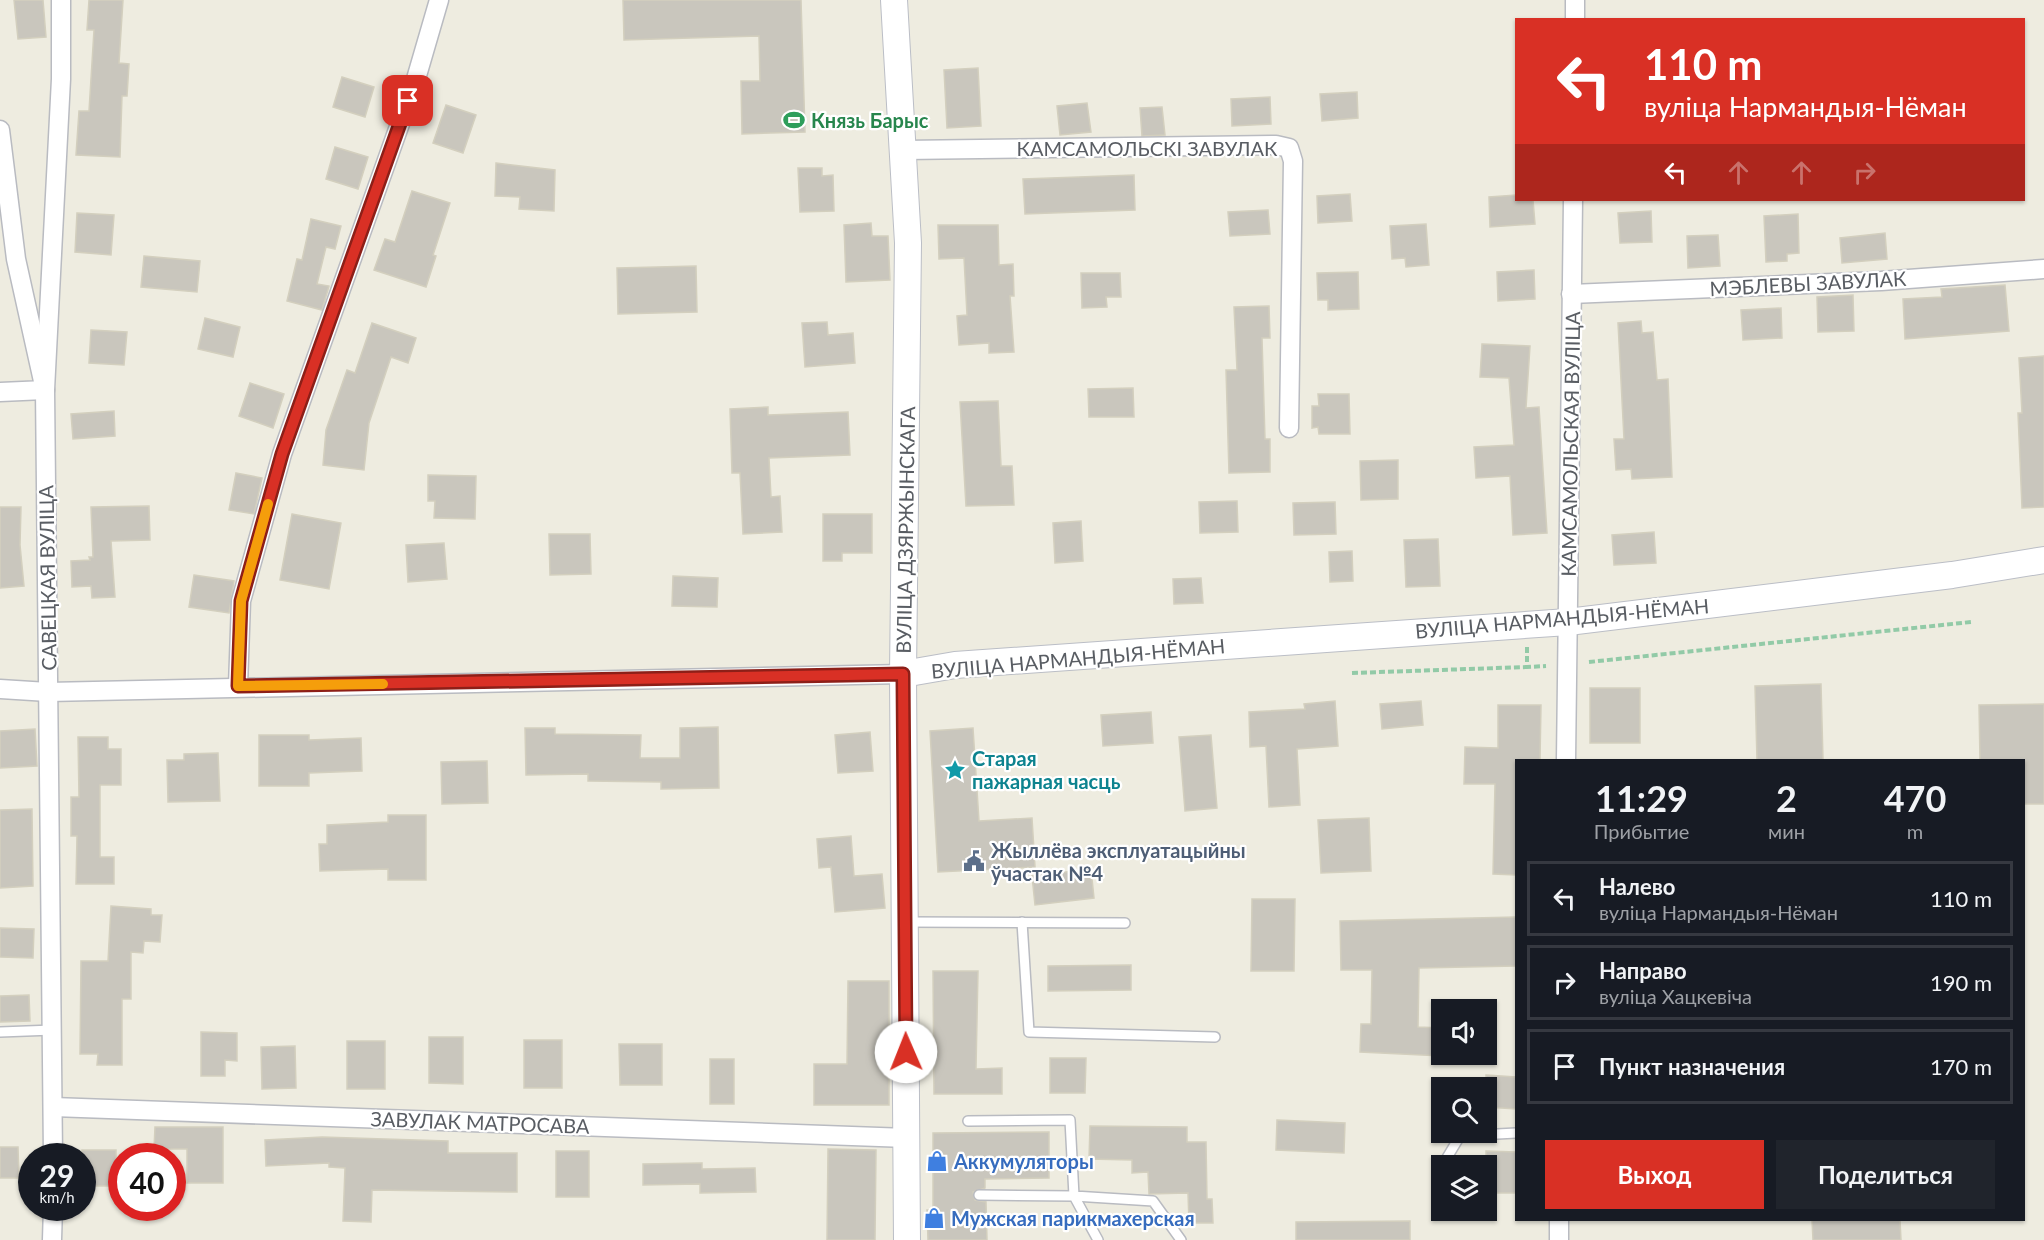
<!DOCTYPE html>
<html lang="ru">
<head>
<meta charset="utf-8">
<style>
  body { margin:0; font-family:Lato,sans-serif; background:#20242c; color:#f1f3f6; height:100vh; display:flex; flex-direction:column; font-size:22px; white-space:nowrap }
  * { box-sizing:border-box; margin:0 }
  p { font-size:20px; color:#9ea1a6 }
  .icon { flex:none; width:33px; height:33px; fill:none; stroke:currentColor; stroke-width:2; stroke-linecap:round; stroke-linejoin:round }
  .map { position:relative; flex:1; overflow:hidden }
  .panel { position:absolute; left:1515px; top:759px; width:510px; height:462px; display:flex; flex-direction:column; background:#171b24; border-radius:0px; box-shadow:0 2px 4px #0004 }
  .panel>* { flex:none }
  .banner { position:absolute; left:1515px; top:18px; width:510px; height:183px; border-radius:0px; box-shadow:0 2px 4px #0004; background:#d93025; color:#fff; overflow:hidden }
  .tools { position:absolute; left:1431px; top:999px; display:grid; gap:12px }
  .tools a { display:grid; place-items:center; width:66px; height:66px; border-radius:0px; background:#171b24; box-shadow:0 2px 4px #0004; font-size:30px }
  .speed { position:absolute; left:18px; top:1143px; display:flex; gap:12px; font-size:30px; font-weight:700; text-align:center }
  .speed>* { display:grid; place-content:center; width:78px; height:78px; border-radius:50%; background:#171b24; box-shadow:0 2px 4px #0004; line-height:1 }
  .speed small { font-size:15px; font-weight:400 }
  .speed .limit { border:9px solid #d22; background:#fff; color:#111 }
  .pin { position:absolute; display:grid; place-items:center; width:51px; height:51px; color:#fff; margin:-26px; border-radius:12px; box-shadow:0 3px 9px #0006 }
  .me { position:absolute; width:66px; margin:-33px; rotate:359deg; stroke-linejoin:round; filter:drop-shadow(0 0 4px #0008) }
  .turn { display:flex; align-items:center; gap:21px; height:126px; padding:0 30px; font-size:27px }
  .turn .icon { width:78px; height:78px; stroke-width:2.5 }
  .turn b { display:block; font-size:42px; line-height:51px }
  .lanes { display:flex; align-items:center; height:57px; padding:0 30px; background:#0003; justify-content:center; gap:30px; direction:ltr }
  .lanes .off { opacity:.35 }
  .eta { display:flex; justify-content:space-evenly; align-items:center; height:102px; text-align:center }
  .eta b { font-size:36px; font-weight:700; line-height:42px }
  .button { display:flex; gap:12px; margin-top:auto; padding:12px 30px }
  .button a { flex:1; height:69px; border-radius:0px; background:#d93025; color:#fff; font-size:24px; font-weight:700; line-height:69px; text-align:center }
  .button a+a { background:#20242c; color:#f1f3f6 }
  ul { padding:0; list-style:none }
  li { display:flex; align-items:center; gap:18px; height:75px; margin:0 12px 9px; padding:0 18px; border:3px solid #363941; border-radius:0px }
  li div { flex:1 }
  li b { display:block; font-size:22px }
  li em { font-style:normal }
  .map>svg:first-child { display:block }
</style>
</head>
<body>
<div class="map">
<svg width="2044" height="1240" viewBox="0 0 2044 1240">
  <rect width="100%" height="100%" fill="#eeece0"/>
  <g fill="#c9c6bd" stroke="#d3cfbe" stroke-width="1.5">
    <polygon points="14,0 43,0 46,37 18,39"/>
    <polygon points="89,0 123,0 119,63 129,64 127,96 122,96 120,157 76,155 79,111 89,111 94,30 87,30"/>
    <polygon points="623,0 801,0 805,132 742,134 741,81 760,81 759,36 624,40"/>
    <polygon points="978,68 981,126 947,128 944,70"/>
    <polygon points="342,77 374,87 365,117 333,107"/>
    <polygon points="1357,92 1358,118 1322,121 1320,94"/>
    <polygon points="1270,97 1271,124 1232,126 1231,99"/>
    <polygon points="1087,103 1091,132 1060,135 1057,106"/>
    <polygon points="446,105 476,115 463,153 433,143"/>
    <polygon points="1162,107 1165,135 1142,136 1140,108"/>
    <polygon points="335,147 368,157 358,189 326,179"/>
    <polygon points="496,163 555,170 554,211 519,209 520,197 495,196"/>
    <polygon points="798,168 822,168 822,176 833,175 834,211 800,212"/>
    <polygon points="1134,175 1135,210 1025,214 1023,179"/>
    <polygon points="412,191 450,203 433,255 436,256 426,287 374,270 385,239 395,242"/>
    <polygon points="1350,194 1352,221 1318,223 1317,196"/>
    <polygon points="1516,195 1516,200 1533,200 1535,224 1490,227 1489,197"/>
    <polygon points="1268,210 1270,234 1230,236 1228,212"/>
    <polygon points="1651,211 1652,242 1620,243 1618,213"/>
    <polygon points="77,213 114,215 111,255 75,252"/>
    <polygon points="1798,214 1799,253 1787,254 1787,261 1766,262 1764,216"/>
    <polygon points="311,219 341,226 335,249 326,247 317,284 329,286 322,310 287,301 297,259 302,260"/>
    <polygon points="871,223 872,236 888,236 890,280 846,282 844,225"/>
    <polygon points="1426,224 1429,265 1406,267 1405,258 1392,259 1390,226"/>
    <polygon points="938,225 998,225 999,265 1013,264 1014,296 1010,296 1014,352 989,353 989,343 959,345 957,316 967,315 964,258 939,259"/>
    <polygon points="1885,233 1887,259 1842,263 1840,238"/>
    <polygon points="1718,235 1720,266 1688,268 1687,236"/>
    <polygon points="144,256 200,261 197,292 141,287"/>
    <polygon points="696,266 697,312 618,314 617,268"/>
    <polygon points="1534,270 1535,299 1498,301 1497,272"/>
    <polygon points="1358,272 1359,309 1328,310 1328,300 1318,300 1317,273"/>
    <polygon points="1081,273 1120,273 1121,297 1106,297 1107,307 1082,308"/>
    <polygon points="2005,285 2009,331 1905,339 1903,299 1942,297 1941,289"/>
    <polygon points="1853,295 1854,331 1818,332 1817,297"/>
    <polygon points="1269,306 1270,338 1262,338 1265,439 1270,439 1270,472 1229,473 1226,370 1237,370 1234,307"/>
    <polygon points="1781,308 1782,338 1743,340 1741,310"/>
    <polygon points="205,318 240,327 233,357 198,349"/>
    <polygon points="1641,321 1642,333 1653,332 1657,380 1668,379 1672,477 1632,479 1631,469 1616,470 1614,439 1624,439 1618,323"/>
    <polygon points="827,322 828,335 853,333 855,363 805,367 802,323"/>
    <polygon points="372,323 416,338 408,363 391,357 369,423 364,470 323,465 326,430 347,370 355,373"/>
    <polygon points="91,330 127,332 124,365 89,363"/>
    <polygon points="1482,344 1530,346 1526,408 1539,407 1547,533 1513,535 1510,476 1476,478 1474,447 1514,445 1509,378 1480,377"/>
    <polygon points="2044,356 2044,507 2022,508 2018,413 2022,413 2019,358"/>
    <polygon points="250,383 284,394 273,428 239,416"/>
    <polygon points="1133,388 1134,417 1089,417 1088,389"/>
    <polygon points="1318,394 1349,394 1350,434 1319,434 1318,427 1312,428 1312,406 1319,406"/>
    <polygon points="998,401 1001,466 1012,466 1014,505 966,506 960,402"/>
    <polygon points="768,407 768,415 848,412 850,455 769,458 771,497 780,496 782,532 743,534 740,473 732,473 730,409"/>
    <polygon points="114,411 115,436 73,439 71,414"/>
    <polygon points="1398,460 1398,499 1361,500 1360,461"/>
    <polygon points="236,473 262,478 254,514 229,510"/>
    <polygon points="428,475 476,476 475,519 434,518 435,501 428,501"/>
    <polygon points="1237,501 1238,532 1200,533 1199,502"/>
    <polygon points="1335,502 1336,534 1294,535 1293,503"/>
    <polygon points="149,506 150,540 111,541 115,597 92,598 91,586 72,587 71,561 90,560 89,557 93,557 91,507"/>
    <polygon points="0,507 21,507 20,545 24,586 0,588"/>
    <polygon points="292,514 341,523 329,589 280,580"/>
    <polygon points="823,514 872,514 872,553 842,553 842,561 823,561"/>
    <polygon points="1081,521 1083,561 1055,563 1053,523"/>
    <polygon points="1654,532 1656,563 1614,565 1612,535"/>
    <polygon points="549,534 590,534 591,574 550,575"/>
    <polygon points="1438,539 1440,586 1406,587 1404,540"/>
    <polygon points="444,543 447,579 408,582 406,545"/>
    <polygon points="1352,551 1353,581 1330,582 1329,552"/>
    <polygon points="194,575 234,581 229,613 189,607"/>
    <polygon points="673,576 718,578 717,607 672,606"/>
    <polygon points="1201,578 1203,603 1174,604 1173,579"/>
    <polygon points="1821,684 1823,760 1757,760 1755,686"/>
    <rect x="1590" y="688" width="50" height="55"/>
    <polygon points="1335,701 1338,746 1297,749 1300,805 1269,807 1266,746 1250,747 1249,712 1305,709 1304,704"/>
    <polygon points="1421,701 1423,725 1382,729 1380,704"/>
    <polygon points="2044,704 2044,804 2024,804 2024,760 1980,760 1979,705"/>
    <polygon points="1498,705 1541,705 1540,760 1516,760 1516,875 1493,874 1495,784 1464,784 1465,747 1498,748"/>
    <polygon points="1151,712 1153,743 1103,746 1101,715"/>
    <polygon points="718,727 719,788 661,789 661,782 588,781 588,774 526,775 525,728 555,728 555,734 641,735 640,758 680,758 680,728"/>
    <polygon points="973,728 979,821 1032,818 1035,867 938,872 930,731"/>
    <polygon points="35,729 37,766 0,768 0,731"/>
    <polygon points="870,732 873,771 838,773 835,735"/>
    <polygon points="259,735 309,735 309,740 361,738 362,771 309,773 309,786 259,786"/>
    <polygon points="1211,735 1217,808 1185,811 1179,737"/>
    <polygon points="78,737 108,737 108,749 121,749 121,785 100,785 100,857 114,857 114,884 76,884 77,836 71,836 71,797 79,797"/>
    <polygon points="218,753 220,801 168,802 167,760 184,760 184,754"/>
    <polygon points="487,761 488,803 442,804 441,762"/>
    <polygon points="32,809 33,886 0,888 0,810"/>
    <polygon points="388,815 426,815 426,880 388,880 388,869 320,871 319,844 327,844 327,825 388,822"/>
    <polygon points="1369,818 1371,871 1321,873 1318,820"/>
    <polygon points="851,836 854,876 882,874 885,908 835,912 831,867 819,868 817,839"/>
    <polygon points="1091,869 1094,898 1035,905 1032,876"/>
    <polygon points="1252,899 1295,899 1294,971 1251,971"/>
    <polygon points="111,906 151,909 151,915 162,915 160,942 144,941 143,953 131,952 131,999 122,999 122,1065 97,1065 98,1054 80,1054 81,961 108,961"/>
    <polygon points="1516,917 1516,966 1419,968 1418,1027 1442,1028 1442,1056 1360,1052 1361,1024 1371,1024 1372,970 1341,970 1340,921"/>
    <polygon points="0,928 34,929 33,958 0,957"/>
    <polygon points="1131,965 1131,990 1048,991 1048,966"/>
    <polygon points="933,971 978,971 976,1069 1002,1068 1002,1094 934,1094"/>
    <polygon points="848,981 889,981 889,1105 814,1105 814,1064 847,1064"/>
    <polygon points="29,995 30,1021 0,1022 0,996"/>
    <polygon points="201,1032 237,1033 237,1061 225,1060 225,1076 201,1076"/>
    <polygon points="429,1037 463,1037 463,1084 429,1083"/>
    <rect x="524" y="1040" width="38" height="48"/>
    <rect x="347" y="1041" width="38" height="48"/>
    <polygon points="619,1044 662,1044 662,1085 620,1085"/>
    <polygon points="295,1046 296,1088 262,1089 261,1047"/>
    <polygon points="1050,1058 1086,1058 1085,1093 1050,1093"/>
    <rect x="710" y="1059" width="24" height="45"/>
    <polygon points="1486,1075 1516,1077 1516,1109 1486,1107"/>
    <polygon points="1277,1120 1345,1123 1344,1153 1276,1150"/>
    <polygon points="1090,1126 1187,1127 1187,1142 1206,1142 1207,1199 1212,1199 1213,1223 1189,1223 1188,1193 1149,1194 1148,1172 1132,1173 1132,1160 1089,1159"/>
    <polygon points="155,1127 223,1127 223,1183 187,1183 187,1149 154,1149"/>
    <polygon points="1049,1132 1049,1178 985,1179 985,1188 973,1192 975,1200 986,1202 987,1240 928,1240 927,1210 933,1210 933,1133"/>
    <polygon points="322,1137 448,1141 448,1153 517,1153 517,1192 372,1190 371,1222 343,1221 345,1168 329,1167 329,1163 266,1166 265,1140"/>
    <polygon points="0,1147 18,1147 19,1178 0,1178"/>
    <polygon points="828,1149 876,1150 875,1240 827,1240"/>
    <rect x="82" y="1150" width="34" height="36"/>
    <rect x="556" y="1151" width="33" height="46"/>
    <polygon points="1486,1151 1516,1152 1516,1193 1486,1193"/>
    <polygon points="702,1163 702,1169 755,1168 756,1192 700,1193 700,1184 643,1185 643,1164"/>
    <polygon points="1812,1220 1900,1220 1901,1240 1813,1240"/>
    <polygon points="1410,1221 1410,1240 1296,1240 1296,1222"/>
  </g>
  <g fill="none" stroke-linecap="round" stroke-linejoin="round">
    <defs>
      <g id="lane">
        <polyline points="908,922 1125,923"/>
        <polyline points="1022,922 1029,1032 1215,1037"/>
        <polyline points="0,1032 53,1030"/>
        <polyline points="968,1121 1070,1120 1074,1196 1153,1201 1181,1240"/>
        <polyline points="1442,1166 1460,1136 1516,1133"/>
        <polyline points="979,1195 1074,1196 1098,1240"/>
        <polyline points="1439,1208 1442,1167"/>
      </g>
      <g id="street">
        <polyline points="1575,20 1575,0"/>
        <polyline points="0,130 16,259 45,390 0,392"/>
        <polyline points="904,150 1276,145 1289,148 1293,161 1289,428"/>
        <polyline points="1571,294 1881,281 2044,269"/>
        <polyline points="238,686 241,601 282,454 416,79 439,0"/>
        <polyline points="0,689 48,692 903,674"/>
        <polyline points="1566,760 1573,200"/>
        <polyline points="53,1107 907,1138"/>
        <polyline points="53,1156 45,390 61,79 61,0"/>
        <polyline points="52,1240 53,1208"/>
        <polyline points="1559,1240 1559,1220"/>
      </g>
      <g id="secondary">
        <polyline points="894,0 908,243 903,674 907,1240"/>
        <polyline points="903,674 955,665 1568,622 1952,575 2044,560"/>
      </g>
    </defs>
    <use href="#lane" stroke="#b9bbc1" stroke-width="12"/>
    <use href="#street" stroke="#b9bbc1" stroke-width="21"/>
    <use href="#secondary" stroke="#bbbec6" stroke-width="28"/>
    <g stroke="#92caa7" stroke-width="4" stroke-dasharray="6 3" stroke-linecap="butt">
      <polyline points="1527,647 1527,667 1546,666"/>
      <polyline points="1589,662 1971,622"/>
      <polyline points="1352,673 1527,667"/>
    </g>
    <use href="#lane" stroke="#fff" stroke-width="9"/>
    <use href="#street" stroke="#fff" stroke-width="18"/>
    <use href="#secondary" stroke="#fff" stroke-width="26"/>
  </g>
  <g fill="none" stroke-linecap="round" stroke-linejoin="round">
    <defs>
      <polyline id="route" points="408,101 282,454 241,601 238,686 903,674 906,1052"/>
    </defs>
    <use href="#route" stroke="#8d1f18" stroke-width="15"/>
    <use href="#route" stroke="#d93025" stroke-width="10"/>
    <polyline stroke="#f59e0b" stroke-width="10" points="268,504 241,601 238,686 383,684"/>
  </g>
  <defs>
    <symbol id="stadium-bare" viewBox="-9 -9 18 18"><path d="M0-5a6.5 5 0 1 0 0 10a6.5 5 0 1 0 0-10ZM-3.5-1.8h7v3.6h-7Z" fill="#2e9e5b" stroke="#fff" stroke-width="2.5" paint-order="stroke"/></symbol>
    <symbol id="sight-bare" viewBox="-9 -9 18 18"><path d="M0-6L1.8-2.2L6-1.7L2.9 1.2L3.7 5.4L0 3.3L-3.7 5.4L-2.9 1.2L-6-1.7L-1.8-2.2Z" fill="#0f9aa8" stroke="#fff" stroke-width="2.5" paint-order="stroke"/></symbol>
    <symbol id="civic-bare" viewBox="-9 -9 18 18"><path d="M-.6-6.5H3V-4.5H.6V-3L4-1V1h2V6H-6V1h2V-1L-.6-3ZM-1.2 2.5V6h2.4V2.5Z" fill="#5c6f8a" stroke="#fff" stroke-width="2.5" paint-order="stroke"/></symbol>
    <symbol id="shop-bare" viewBox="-9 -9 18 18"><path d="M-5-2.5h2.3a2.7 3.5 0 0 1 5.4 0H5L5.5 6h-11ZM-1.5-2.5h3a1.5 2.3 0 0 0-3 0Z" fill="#3f7fe0" stroke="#fff" stroke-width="2.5" paint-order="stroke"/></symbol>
  </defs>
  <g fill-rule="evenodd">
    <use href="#stadium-bare" x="779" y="105" width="30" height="30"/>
    <use href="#sight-bare" x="940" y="755" width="30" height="30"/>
    <use href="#civic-bare" x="959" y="846" width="30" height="30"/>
    <use href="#shop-bare" x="922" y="1146" width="30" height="30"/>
    <use href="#shop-bare" x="919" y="1203" width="30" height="30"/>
  </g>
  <g text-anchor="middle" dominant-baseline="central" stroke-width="4.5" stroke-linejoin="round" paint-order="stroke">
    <g font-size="20" font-weight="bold" fill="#27864d" stroke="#fff" text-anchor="start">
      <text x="811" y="120">Князь Барыс</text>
    </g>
    <g font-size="20" fill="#595d63" stroke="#fff">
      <text x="1147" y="148">КАМСАМОЛЬСКІ ЗАВУЛАК</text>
      <text transform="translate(1808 283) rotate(-3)">МЭБЛЕВЫ ЗАВУЛАК</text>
      <text transform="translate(1570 444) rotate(-89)">КАМСАМОЛЬСКАЯ ВУЛІЦА</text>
      <text transform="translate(905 530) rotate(-89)">ВУЛІЦА ДЗЯРЖЫНСКАГА</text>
      <text transform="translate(47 578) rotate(-91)">САВЕЦКАЯ ВУЛІЦА</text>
      <text transform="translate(1562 618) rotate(-5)">ВУЛІЦА НАРМАНДЫЯ-НЁМАН</text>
      <text transform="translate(1078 658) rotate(-5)">ВУЛІЦА НАРМАНДЫЯ-НЁМАН</text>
      <text transform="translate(480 1122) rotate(2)">ЗАВУЛАК МАТРОСАВА</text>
    </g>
    <g font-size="20" font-weight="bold" fill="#0d838f" stroke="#fff" text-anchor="start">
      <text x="972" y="758">Старая<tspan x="972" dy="23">пажарная часць</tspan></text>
    </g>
    <g font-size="20" font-weight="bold" fill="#4e5e75" stroke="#fff" text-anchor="start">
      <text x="991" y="850">Жыллёва эксплуатацыйны<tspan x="991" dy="23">ўчастак №4</tspan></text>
    </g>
    <g font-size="20" font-weight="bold" fill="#366cbe" stroke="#fff" text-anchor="start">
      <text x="954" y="1161">Аккумуляторы</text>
      <text x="951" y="1218">Мужская парикмахерская</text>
    </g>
  </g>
</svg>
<div class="tools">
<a><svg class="icon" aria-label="sound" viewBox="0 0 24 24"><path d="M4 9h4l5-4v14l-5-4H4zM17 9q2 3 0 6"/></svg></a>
<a><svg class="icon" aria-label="search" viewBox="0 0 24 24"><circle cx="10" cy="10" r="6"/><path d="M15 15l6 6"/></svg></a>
<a><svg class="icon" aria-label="layers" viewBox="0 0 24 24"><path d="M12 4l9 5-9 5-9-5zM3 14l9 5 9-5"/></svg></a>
</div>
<div class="speed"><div>29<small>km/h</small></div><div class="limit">40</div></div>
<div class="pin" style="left:408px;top:101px;background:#d93025"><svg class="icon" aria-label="arrive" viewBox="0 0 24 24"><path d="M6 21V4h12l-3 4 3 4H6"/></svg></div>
<svg class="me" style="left:906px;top:1052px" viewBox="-20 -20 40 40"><circle r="19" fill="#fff"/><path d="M0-13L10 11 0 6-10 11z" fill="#d93025"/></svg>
<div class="banner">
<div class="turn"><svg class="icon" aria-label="left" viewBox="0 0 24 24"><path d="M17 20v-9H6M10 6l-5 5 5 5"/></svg><div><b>110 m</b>вуліца Нармандыя-Нёман</div></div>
<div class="lanes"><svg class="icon" aria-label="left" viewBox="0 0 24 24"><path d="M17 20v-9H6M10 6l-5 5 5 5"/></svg><svg class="icon off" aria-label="ahead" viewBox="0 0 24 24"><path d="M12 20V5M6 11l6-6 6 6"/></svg><svg class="icon off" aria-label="ahead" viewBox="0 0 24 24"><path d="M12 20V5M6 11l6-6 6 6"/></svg><svg class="icon off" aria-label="right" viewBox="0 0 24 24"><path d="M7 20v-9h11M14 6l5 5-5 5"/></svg></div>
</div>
<section class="panel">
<div class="eta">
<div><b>11:29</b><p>Прибытие</p></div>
<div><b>2</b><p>мин</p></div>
<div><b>470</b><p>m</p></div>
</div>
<ul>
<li><svg class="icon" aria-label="left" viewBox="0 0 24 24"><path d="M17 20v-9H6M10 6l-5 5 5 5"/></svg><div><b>Налево</b><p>вуліца Нармандыя-Нёман</p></div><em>110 m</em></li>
<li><svg class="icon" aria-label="right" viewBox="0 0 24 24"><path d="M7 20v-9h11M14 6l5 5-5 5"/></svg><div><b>Направо</b><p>вуліца Хацкевіча</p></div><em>190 m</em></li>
<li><svg class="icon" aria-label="arrive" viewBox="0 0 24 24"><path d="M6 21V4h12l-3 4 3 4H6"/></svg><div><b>Пункт назначения</b></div><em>170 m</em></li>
</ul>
<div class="button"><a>Выход</a><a>Поделиться</a></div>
</section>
</div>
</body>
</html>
